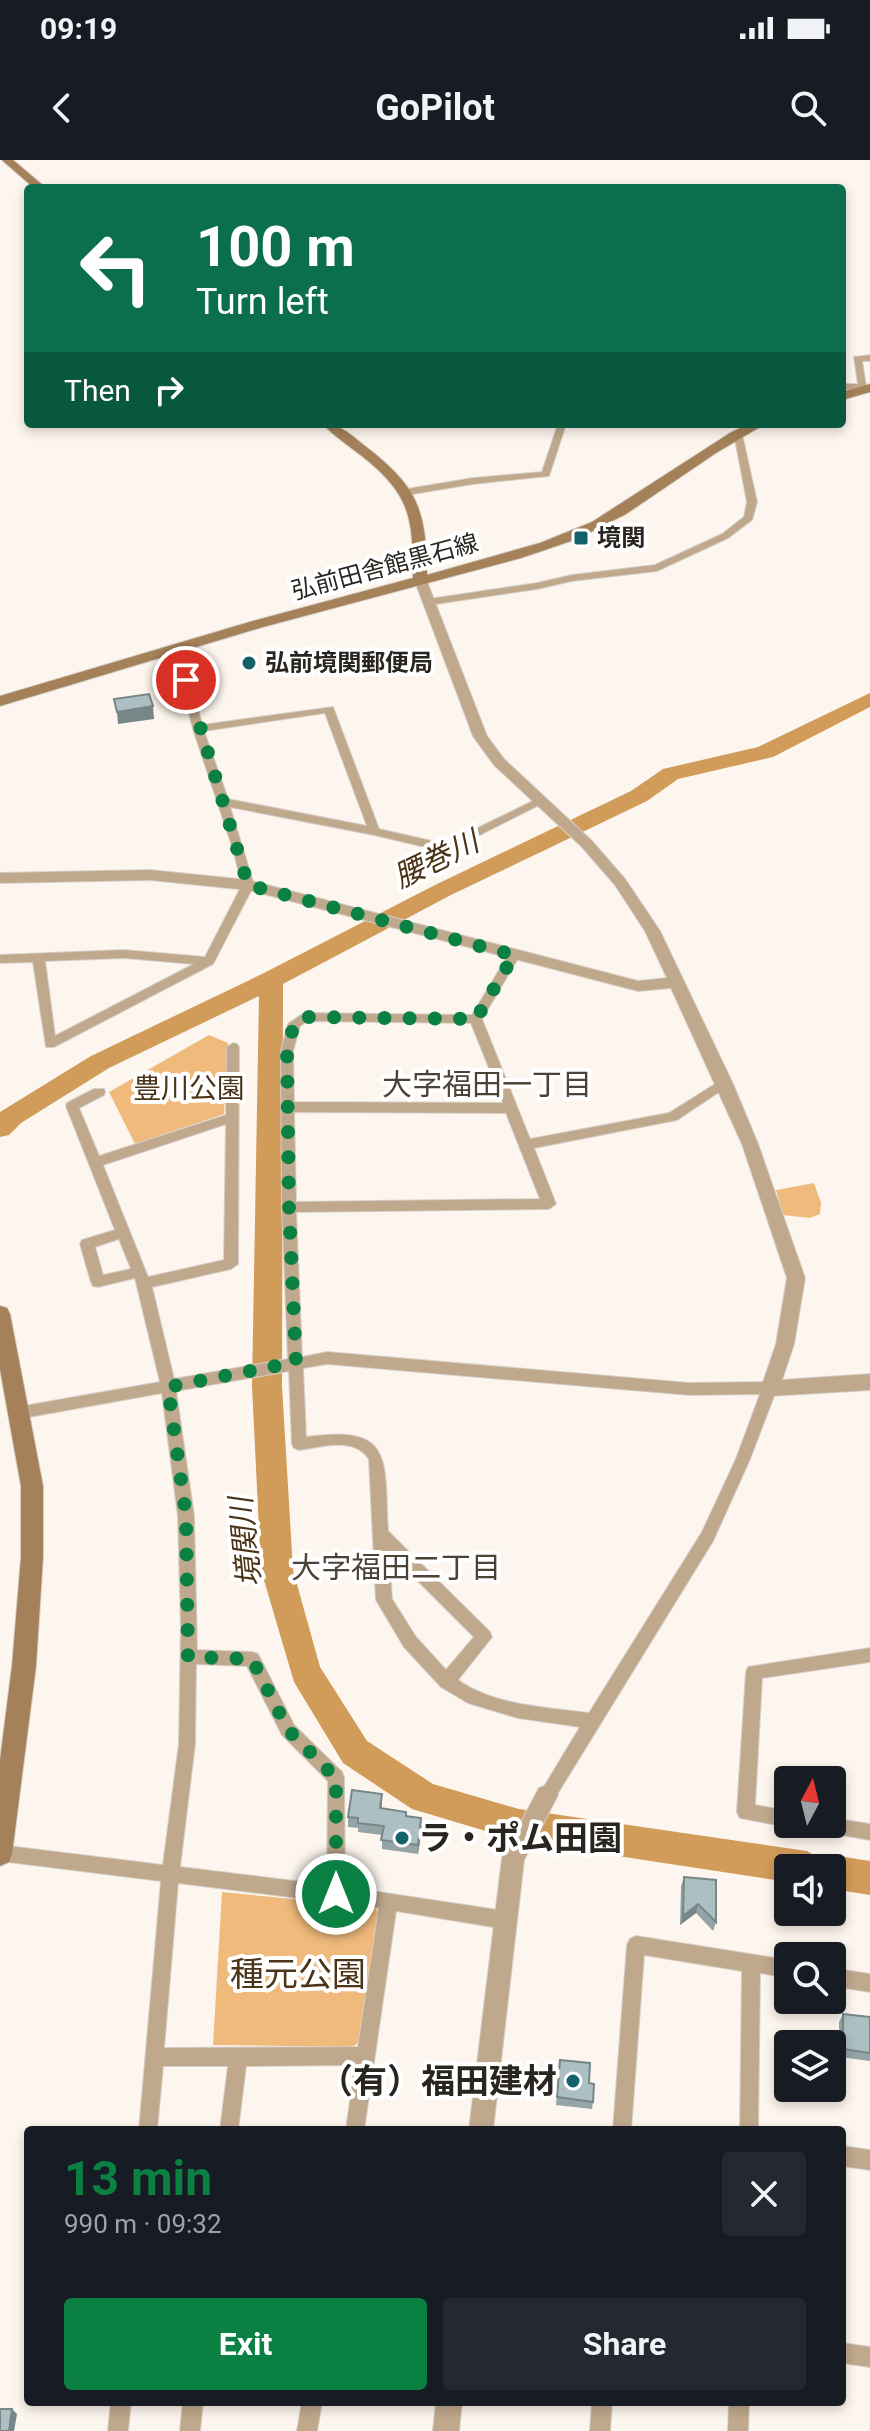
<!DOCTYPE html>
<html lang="en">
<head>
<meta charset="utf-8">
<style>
  body { margin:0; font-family:Roboto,"Noto Sans JP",sans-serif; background:#242831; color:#f1f3f6; height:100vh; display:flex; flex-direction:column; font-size:30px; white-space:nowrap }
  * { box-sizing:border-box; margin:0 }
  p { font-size:26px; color:#9ea1a6 }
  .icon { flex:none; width:44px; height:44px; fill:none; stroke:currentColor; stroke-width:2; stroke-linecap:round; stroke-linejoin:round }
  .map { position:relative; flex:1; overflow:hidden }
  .sheet { position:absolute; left:24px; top:1966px; width:822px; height:280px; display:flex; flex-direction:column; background:#171b24; border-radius:8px; box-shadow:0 4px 12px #0003 }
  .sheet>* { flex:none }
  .top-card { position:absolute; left:24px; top:24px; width:822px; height:244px; border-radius:8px; box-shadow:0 4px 12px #0003; background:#0b6e4f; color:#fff; overflow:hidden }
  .needle { width:52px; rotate:7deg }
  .buttons { position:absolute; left:774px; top:1606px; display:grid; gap:16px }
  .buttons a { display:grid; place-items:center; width:72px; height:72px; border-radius:8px; background:#171b24; box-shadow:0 4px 12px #0003; font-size:40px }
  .pin { position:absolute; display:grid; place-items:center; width:68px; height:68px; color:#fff; margin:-34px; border:4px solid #fff; border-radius:50%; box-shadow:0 2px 8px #0007 }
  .me { position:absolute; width:88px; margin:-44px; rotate:0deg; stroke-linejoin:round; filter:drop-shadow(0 0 6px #0008) }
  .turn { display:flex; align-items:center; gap:28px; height:168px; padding:0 40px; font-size:36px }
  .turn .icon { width:104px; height:104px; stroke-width:2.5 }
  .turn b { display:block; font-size:56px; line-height:68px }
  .then { display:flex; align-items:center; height:76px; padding:0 40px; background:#0003; gap:16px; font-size:30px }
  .round { display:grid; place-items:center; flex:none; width:84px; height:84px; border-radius:8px; background:#242831 }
  .summary { display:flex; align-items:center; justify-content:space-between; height:136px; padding:0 40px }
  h1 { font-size:48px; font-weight:700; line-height:60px; color:#0b8043 }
  .cta { display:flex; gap:16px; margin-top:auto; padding:16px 40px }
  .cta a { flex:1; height:92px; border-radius:8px; background:#0b8043; color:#fff; font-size:32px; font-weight:700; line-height:92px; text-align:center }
  .cta a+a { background:#242831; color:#f1f3f6 }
  .status { display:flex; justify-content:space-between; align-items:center; height:56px; padding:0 40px; background:#171b24; direction:ltr }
  .status svg { height:22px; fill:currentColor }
  header { display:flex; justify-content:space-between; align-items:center; height:104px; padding:0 40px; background:#171b24; font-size:36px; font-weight:700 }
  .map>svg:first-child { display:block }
</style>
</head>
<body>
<div class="status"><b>09:19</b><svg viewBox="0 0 49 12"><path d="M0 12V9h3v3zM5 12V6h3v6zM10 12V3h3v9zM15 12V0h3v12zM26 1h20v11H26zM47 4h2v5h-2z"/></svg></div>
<header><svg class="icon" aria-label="back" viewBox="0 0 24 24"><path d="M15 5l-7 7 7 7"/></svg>GoPilot<svg class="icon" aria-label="search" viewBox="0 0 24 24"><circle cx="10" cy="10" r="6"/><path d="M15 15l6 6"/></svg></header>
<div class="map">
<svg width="870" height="2271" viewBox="0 0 870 2271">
  <rect width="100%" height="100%" fill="#fdf6ee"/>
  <g fill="#efba7b">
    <polygon points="209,875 228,883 224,954 135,984 109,932"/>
    <polygon points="814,1023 821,1043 820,1054 810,1058 783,1055 776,1030"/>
    <polygon points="222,1732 374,1747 380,1755 363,1880 352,1887 213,1885"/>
  </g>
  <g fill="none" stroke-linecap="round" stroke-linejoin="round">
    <polygon fill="#d19b5a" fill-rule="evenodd" points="870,533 870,547 773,597 678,619 647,641 451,735 283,824 282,1226 293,1410 320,1507 367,1581 433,1624 519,1649 807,1691 821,1700 832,1695 870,1701 870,1735 832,1729 832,1708 788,1708 788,1722 519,1681 412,1649 343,1603 294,1522 261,1410 252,1226 259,836 109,908 21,963 9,975 0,977 0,952 91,896 262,814 435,725 631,631 663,609 758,587"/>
    <defs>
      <g id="minor">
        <polygon points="870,195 870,201 862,201 867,232 861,232 859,229 842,230 842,224 858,224 854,197"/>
        <polygon points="558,264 566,264 549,316 473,324 407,335 402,332 407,329 473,318 542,312"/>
        <polygon points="738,271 742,274 757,342 752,360 728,378 657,411 572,421 537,429 429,445 424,442 429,439 537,423 572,415 655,405 722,374 744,357 747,342 734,274"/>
        <path d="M178 484 183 487 202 565 333 547 379 669 445 684 537 639 541 638 547 641 446 692 374 675 230 647 254 725 213 804 54 887H46L33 802 0 803V795L124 790 205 797 242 725 233 689 193 569 173 487ZM325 553 367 666 228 639 204 571ZM124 798 194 804 55 876 45 801Z"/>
        <path d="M514 791 520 795 482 859 530 979 669 953 720 921 725 919 731 924 677 960 534 988 556 1044 549 1049 296 1052 302 1197 327 1192 690 1223 770 1222 775 1224 777 1228 750 1299 713 1381 553 1641 547 1643 541 1641 539 1635 580 1567 518 1558 468 1543 441 1527 404 1487 376 1440 369 1299C354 1276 322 1287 299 1290L294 1288 292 1284 289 1211 176 1231 194 1356 197 1490 252 1492 258 1494 294 1565 342 1612 344 1618 345 1727 505 1751 511 1754 514 1760 511 1766 505 1769 396 1751 364 1970H346L355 1905 246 1906 238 1970H220L228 1906H163L157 1970H139L161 1721 0 1701V1685L163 1705 179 1584 181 1466 178 1356 162 1233 18 1259 13 1257 11 1253 13 1249 18 1247 160 1222 135 1118 98 1127 93 1126 91 1122 80 1084 82 1080 115 1070 66 946 67 943 94 929H104L105 932 104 935 79 948 99 996 226 955 227 887 233 883 237 884 239 887 238 1104 231 1109 152 1127 174 1219 288 1199 282 1047 281 891 288 864 304 853 472 855 510 792ZM307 861 471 863 503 943 294 942 293 891 300 866ZM294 952 506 953 540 1039 296 1042ZM226 964 224 1100 148 1117 103 1005ZM119 1079 131 1109 103 1115 95 1087ZM327 1204 690 1235 760 1234 736 1299 702 1372 589 1553C545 1547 495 1546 458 1520L492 1477 490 1472 388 1371C384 1300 395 1264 306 1277L303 1208ZM389 1392 474 1477 446 1510 416 1477 392 1439ZM196 1504 247 1506 282 1575 328 1621 327 1725 180 1707 195 1584ZM178 1723 379 1748 358 1887 164 1888Z"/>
        <polygon points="870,1488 870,1502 762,1518 755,1645 788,1651 788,1664 794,1664 788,1667 740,1658 737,1652 746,1512 748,1507"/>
        <polygon points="832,1658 870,1664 870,1680 813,1670 810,1664 832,1664"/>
        <polygon points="636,1776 788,1800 788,1818 760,1813 758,1970 740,1970 742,1811 644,1795 631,1970 613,1970 627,1785 630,1779"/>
        <polygon points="832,1808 870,1814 870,1832 832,1826"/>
        <polygon points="842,1986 870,1990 870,2010 842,2006"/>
        <polygon points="842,2183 870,2187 870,2207 842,2203"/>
        <polygon points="111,2242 131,2242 128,2271 108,2271"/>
        <polygon points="183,2242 203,2242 200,2271 180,2271"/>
        <polygon points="302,2242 322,2242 317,2271 297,2271"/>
        <polygon points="592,2242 612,2242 610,2271 590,2271"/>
        <polygon points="729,2242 749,2242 748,2271 728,2271"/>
      </g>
      <g id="tertiary">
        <polygon points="416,416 426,419 487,576 504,599 592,681 625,719 660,771 733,924 758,984 805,1118 794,1184 782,1220 870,1214 870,1230 770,1236 763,1233 761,1228 776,1184 787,1118 742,984 671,828 638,831 248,730 150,720 0,723 0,713 150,710 248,720 638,821 667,818 645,771 615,725 582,687 494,605 473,576 414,419"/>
        <polygon points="547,1625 555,1628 558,1635 524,1700 493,1970 469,1970 502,1698 539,1628"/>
        <polygon points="436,2242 462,2242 459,2271 433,2271"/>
      </g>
      <g id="secondary">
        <polygon points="2,0 13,0 46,28 34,28"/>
        <polygon points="870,224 870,232 842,240 842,232"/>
        <path d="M323 264C341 264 351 275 365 286 418 327 426 349 427 415L540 383 592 362 730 273 749 264H765L716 293 626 354 577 379 521 398 263 467 0 546V536L253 461 413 418C413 358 411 335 362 296 349 286 334 276 323 264Z"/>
        <polygon points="0,1146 7,1148 10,1154 43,1326 43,1397 36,1506 12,1694 9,1702 0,1706 0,1600 12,1506 21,1397 21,1326 0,1209"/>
      </g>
    </defs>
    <use href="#minor" stroke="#d7d0c9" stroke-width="2"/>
    <use href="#tertiary" stroke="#d7d0c9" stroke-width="2"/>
    <use href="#secondary" stroke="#d7d0c9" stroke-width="2"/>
    <use href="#minor" fill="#c0a88d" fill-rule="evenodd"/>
    <use href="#tertiary" fill="#c0a88d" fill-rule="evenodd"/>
    <use href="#secondary" fill="#a48158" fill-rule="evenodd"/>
  </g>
  <g fill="#94a4a7">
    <polygon points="382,1634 382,1649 406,1656 422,1667 418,1694 382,1689 382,1675 358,1672 358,1668 348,1667 348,1657"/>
    <polygon points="684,1717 716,1762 713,1771 696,1753 680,1765 681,1726"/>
    <polygon points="843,1854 870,1857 870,1901 839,1897 839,1862"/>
    <polygon points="560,1900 589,1923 593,1942 592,1949 556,1945"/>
  </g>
  <g fill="#788688">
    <polygon points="153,546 154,559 118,564 117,552"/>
    <polygon points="421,1658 422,1667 418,1694 418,1685"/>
    <polygon points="698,1744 696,1753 680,1765 683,1756"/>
    <polygon points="12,2249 17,2254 14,2271 9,2271"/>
  </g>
  <g fill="#acbfc2" stroke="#788688" stroke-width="2">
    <polygon points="149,534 153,546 117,552 114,539"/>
    <polygon points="352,1630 382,1634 380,1648 406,1652 406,1656 421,1658 418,1685 381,1680 384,1666 358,1663 358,1658 348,1657"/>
    <polygon points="684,1717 716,1720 716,1762 698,1744 683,1756"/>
    <polygon points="843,1854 870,1857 870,1893 843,1889"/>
    <polygon points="560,1900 590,1903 589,1923 594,1924 593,1942 557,1937"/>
    <polygon points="0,2249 12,2249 9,2271 0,2271"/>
  </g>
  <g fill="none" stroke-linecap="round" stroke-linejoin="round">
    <polyline stroke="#0b8043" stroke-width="14" stroke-dasharray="0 25.2" points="186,520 248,725 514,795 476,859 304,857 294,864 287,891 289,1047 296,1202 168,1227 186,1356 188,1497 252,1499 288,1570 336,1618 336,1734"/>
  </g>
  <g fill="#13616b" stroke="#fff" stroke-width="3">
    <rect x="573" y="370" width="16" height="16" rx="4"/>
    <circle cx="249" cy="503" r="8"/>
    <circle cx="402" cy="1678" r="8"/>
    <circle cx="573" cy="1921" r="8"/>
  </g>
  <g text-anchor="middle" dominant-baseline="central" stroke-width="8" stroke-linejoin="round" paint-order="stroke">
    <g font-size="24" font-weight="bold" fill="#292520" stroke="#fff" text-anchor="start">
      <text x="597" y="378">境関</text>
      <text x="265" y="503">弘前境関郵便局</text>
    </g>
    <g font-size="24" fill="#292520" stroke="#fff">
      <text transform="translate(385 407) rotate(-15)">弘前田舎館黒石線</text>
    </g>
    <g font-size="28" fill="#4b3418" stroke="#fff">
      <text x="189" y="928">豊川公園</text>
    </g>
    <g font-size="30" font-style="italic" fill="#4a3316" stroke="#fff">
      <text transform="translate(436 699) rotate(-26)">腰巻川</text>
      <text transform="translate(245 1382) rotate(-96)">境関川</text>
    </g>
    <g font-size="30" fill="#4c4338" stroke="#fff">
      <text x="487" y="924">大字福田一丁目</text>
      <text x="396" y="1407">大字福田二丁目</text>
    </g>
    <g font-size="34" font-weight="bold" fill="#292520" stroke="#fff" text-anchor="start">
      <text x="418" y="1678">ラ・ポム田園</text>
      <text x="557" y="1921" text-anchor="end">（有）福田建材</text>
    </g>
    <g font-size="34" fill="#4b3418" stroke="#fff">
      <text x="298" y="1814">種元公園</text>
    </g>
  </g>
</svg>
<div class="buttons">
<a><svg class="needle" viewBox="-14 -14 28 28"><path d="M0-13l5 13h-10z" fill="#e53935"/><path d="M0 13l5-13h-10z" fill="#9ea1a6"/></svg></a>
<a><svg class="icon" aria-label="sound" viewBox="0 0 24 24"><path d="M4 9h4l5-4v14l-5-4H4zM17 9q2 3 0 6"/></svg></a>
<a><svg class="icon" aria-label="search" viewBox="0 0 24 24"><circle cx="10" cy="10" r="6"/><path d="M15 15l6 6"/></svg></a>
<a><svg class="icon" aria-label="layers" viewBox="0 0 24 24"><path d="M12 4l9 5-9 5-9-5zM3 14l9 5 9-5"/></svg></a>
</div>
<div class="pin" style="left:186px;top:520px;background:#d93025"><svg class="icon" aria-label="arrive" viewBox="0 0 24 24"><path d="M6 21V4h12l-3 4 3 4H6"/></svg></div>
<svg class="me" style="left:336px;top:1734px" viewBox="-20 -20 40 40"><circle r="17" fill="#0b8043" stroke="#fff" stroke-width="3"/><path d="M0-11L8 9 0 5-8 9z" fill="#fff"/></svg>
<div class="top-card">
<div class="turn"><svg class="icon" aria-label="left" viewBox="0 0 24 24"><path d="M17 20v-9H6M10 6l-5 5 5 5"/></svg><div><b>100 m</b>Turn left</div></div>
<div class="then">Then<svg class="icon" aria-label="right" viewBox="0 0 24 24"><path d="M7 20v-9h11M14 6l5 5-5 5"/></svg></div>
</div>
<section class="sheet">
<div class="summary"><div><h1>13 min</h1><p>990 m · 09:32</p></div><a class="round"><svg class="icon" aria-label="close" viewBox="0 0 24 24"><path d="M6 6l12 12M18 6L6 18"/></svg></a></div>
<div class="cta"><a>Exit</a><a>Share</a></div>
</section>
</div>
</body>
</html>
